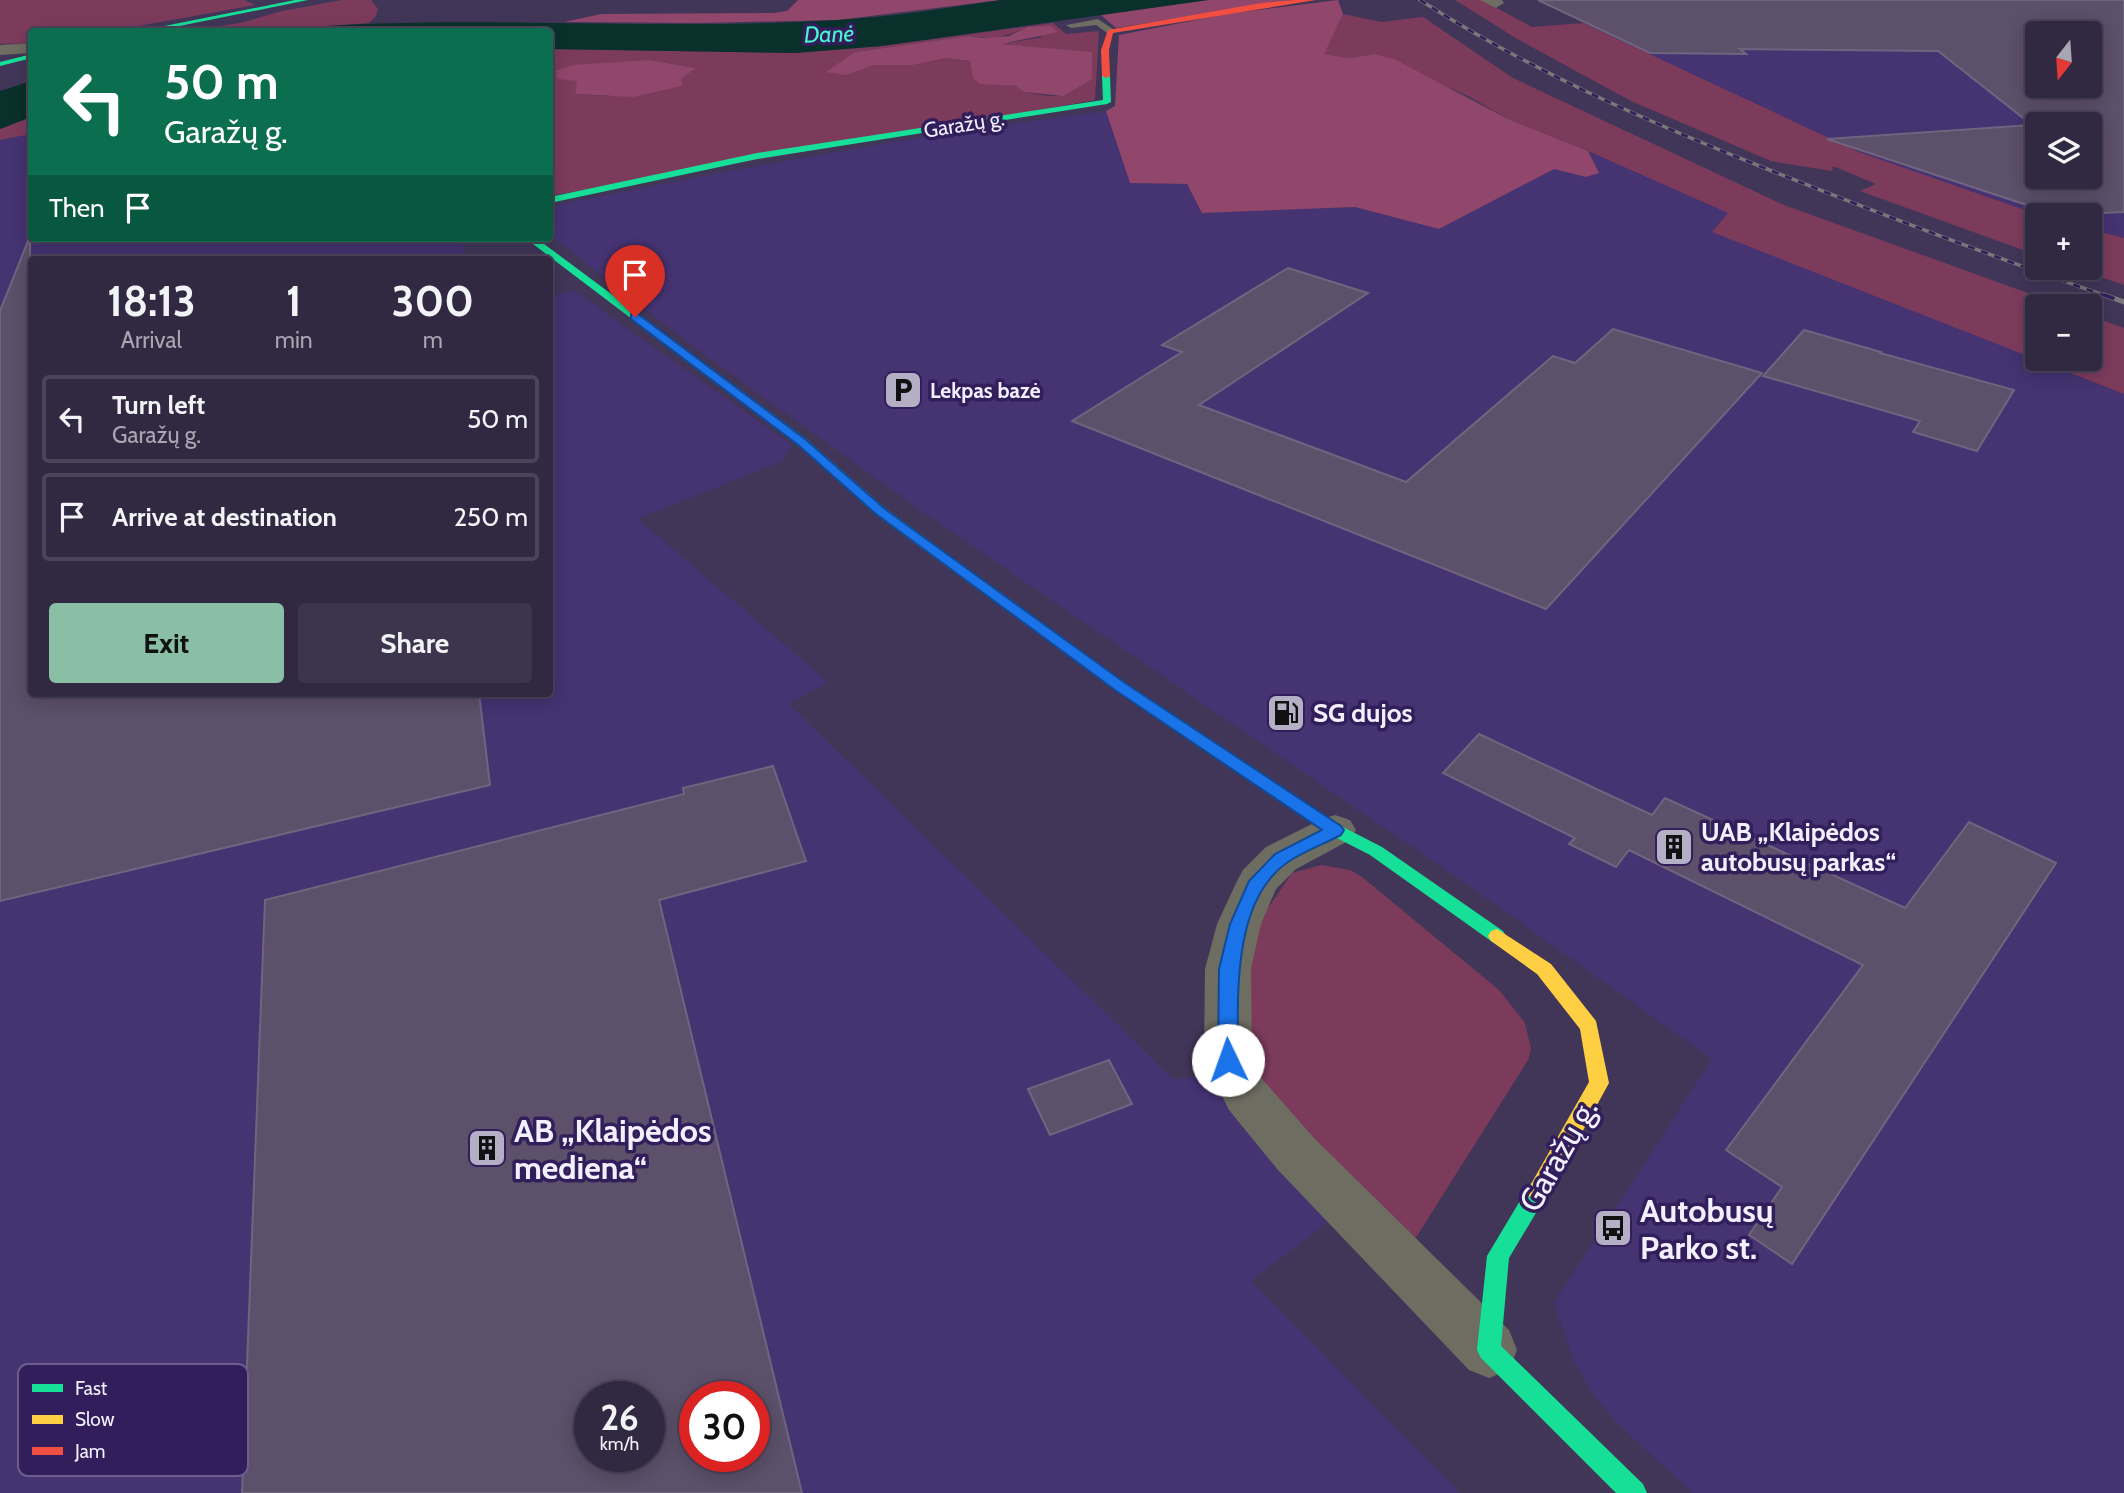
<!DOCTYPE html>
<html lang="en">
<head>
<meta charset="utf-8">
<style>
  body { margin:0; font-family:Cabin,sans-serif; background:#3d344d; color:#f1f3f6; height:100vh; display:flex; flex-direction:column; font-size:26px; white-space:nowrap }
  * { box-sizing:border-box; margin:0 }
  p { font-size:23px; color:#a8a6b2 }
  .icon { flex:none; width:38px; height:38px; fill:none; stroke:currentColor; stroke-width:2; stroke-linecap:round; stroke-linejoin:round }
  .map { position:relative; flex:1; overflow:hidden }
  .drawer { position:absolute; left:28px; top:256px; width:525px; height:441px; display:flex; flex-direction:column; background:#312842; border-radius:7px; box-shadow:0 4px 18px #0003,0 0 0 2px #4c445b }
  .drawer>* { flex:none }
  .banner { position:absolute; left:28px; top:28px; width:525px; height:214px; border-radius:7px; box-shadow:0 4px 18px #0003,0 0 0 2px #4c445b; background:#0b6e4f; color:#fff; overflow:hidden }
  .needle { width:46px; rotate:197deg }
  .tools { position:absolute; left:2025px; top:21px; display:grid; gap:14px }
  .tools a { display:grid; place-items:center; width:77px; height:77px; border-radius:7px; background:#312842; box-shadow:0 4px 18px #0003,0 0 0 2px #4c445b; font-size:35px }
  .speed { position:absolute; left:574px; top:1381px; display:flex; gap:14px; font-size:35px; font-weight:700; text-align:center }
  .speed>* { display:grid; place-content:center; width:91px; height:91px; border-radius:50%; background:#312842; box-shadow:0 4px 18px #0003,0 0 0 2px #4c445b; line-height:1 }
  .speed small { font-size:18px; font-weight:400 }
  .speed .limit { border:10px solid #d22; background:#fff; color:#111 }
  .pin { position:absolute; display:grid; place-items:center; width:60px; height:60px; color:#fff; margin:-72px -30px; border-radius:50% 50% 50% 0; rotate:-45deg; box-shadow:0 0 7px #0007 }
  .pin .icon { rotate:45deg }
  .me { position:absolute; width:77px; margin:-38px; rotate:357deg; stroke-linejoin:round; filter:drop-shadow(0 0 5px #0008) }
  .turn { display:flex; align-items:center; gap:24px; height:147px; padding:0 21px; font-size:32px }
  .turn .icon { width:91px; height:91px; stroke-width:2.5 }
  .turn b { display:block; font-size:49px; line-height:60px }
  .then { display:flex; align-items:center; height:66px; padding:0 21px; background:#0003; gap:14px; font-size:26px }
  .eta { display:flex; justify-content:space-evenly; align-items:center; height:119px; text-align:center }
  .eta b { font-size:42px; font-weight:700; line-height:49px }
  .primary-button { display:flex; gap:14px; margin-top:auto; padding:14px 21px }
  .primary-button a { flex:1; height:80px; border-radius:7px; background:#8abfa5; color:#111; font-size:28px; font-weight:700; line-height:80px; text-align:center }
  .primary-button a+a { background:#3d344d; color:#f1f3f6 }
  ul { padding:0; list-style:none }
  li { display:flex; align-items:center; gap:21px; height:88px; margin:0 14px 10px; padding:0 7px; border:4px solid #4c445b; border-radius:7px }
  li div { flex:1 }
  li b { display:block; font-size:26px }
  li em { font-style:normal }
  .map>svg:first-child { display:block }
</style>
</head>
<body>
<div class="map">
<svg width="2124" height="1493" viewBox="0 0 2124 1493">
  <rect width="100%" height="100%" fill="#413658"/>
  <g fill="#453372" fill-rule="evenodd">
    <path d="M1564 0H2124V238L2090 229V215H2039L2022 211 1859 152 1583 24ZM2037 33H2090V86H2037ZM2037 124H2090V177H2037Z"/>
    <polygon points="1106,111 1130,183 1187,184 1202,213 1355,207 1439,229 1554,168 1586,177 1598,172 1588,151 1729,213 1713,232 2124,394 2124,1493 1693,1493 1617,1423 1594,1396 1574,1362 1554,1303 1712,1059 1468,885 923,512 705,355 550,235 550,208 563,204 718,173 963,130"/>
    <path d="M31 134 32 238H462L464 259H32V693H550V297L573 290 792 445 782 461 638 519 828 682 789 704 1173 1079 1206 1076 1328 1222 1251 1281 1460 1493H0V140ZM590 1396H649V1456H590ZM695 1396H754V1456H695Z"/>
  </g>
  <g fill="#7d3b5c" fill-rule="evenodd">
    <polygon points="0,0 244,0 255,5 111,31 32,32 31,43 0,44"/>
    <polygon points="342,0 371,0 378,9 376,16 369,23 260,32 178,32 240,23 282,11"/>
    <polygon points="1455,0 1482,0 1532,27 1583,23 1859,152 2039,215 2037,255 1860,191 1876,184 1833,166 1832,171 1771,161 1631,101 1519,40"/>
    <polygon points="1343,14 1381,22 1423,17 1513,78 1784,205 2064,306 2037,306 2037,359 2090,359 2090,316 2124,328 2124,394 1712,232 1728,213 1588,151 1508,119 1470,97 1375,54 1349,58 1323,54"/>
    <path d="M1053 23 1066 34 1099 31 1095 100 550 196V49L795 53 882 46ZM1027 27 1043 37 1001 44 1064 50 1074 87C1063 102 1039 94 1023 92L1018 86 1006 85 970 61 945 58 913 65H874L847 75 855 52 969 36C991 40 1008 37 1027 27ZM649 60 696 68C656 97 622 98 575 94L578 81Z"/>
    <polygon points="31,117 31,134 0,140 0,129"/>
    <polygon points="2090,229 2124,238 2124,285 2074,268 2090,268"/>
    <polygon points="1321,865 1350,870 1362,877 1499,990 1525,1023 1531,1049 1528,1060 1410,1247 1248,1074 1244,1047 1253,939 1266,911 1292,873"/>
  </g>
  <g fill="#91466b">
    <polygon points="798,0 1001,0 838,20 700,23 564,22 601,14 774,13 787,11"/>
    <polygon points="1208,0 1291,0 1116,28 1101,15"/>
    <polygon points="1338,0 1343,14 1324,54 1349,58 1375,54 1396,60 1508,119 1588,151 1599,173 1586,177 1554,169 1439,229 1355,207 1202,213 1187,184 1130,183 1106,111 1115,106 1119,35 1227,14"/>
    <polygon points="1051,26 1058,32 1002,44 1092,52 1092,79 1063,96 1023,92 1017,86 980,84 973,78 970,61 946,58 913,65 874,65 847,75 826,72 855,52 969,36 983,38 1009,36 1027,27"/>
    <polygon points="649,60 696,68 681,79 682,86 633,97 575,94 577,81 557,79 556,71 573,65"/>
  </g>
  <g fill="#09302a">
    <path d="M1001 0H1208L882 46 795 53 550 49V32L260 31C452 12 645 32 837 20 892 17 946 8 1001 0Z"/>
    <polygon points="31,81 31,117 0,129 0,91"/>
  </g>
  <g fill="#5c506a" stroke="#71647f" stroke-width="2" fill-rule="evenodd">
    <path d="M1538 0H2124V212L2057 215 1827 139 2032 125 1938 51 1740 49 1746 54 1650 53ZM2037 33H2090V86H2037ZM2037 124H2090V177H2037Z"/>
    <polygon points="30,236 32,693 479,693 490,785 0,901 0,311"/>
    <polygon points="1288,268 1368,293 1199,405 1406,482 1553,356 1575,363 1613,329 1762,373 1546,609 1072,421 1182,352 1162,345"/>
    <polygon points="1804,330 1881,352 1880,353 2014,390 1977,451 1913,432 1920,421 1763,376"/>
    <polygon points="1479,734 1652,815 1665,798 1905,908 1969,822 2056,863 1792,1264 1749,1235 1782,1187 1726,1150 1863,965 1629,850 1616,867 1569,844 1575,838 1443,773"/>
    <path d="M773 766 806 861 659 900 802 1493H242L265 900 684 794 683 788ZM590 1396H649V1456H590ZM695 1396H754V1456H695Z"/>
    <polygon points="1109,1060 1132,1104 1050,1135 1028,1089"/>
  </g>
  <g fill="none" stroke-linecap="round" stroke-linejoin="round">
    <polygon fill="#6d6d62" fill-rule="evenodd" points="1098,19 1113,29 1113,33 1107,33 1096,25 1071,28 1066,25"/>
    <g fill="#6d6d62" fill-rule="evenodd">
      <polygon points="1480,0 1502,0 1504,3 1496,8"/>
      <polygon points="32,43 32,53 0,55 0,45"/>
      <polygon points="1335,815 1350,820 1356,830 1350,840 1296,869 1276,889 1261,924 1251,969 1252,1059 1263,1080 1314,1138 1509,1330 1517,1350 1509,1370 1489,1378 1469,1370 1278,1170 1229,1110 1204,1060 1205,969 1217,924 1237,881 1243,870 1266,847 1320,820"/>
    </g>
    <g fill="#16e098" fill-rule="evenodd">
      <polygon points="295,0 308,0 150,32 134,32"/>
      <polygon points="32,54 32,58 0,66 0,62"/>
      <polygon points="1106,74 1110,76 1111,102 1107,104 757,159 550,203 550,197 757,153 1103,100 1102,76"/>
      <polygon points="525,238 536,238 805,438 885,508 946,553 946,559 936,559 875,514 797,444"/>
      <polygon points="1117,680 1341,826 1382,847 1503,931 1506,936 1503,941 1497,943 1491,941 1370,855 1329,834 1112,688 1110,685"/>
      <polygon points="1538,1181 1546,1184 1549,1191 1509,1258 1501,1346 1643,1484 1647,1493 1616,1493 1481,1358 1477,1350 1487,1256 1530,1184"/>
    </g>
    <polygon fill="#ffcf43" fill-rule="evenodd" points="1497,929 1551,964 1596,1021 1609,1083 1546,1198 1538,1201 1530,1198 1527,1191 1589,1082 1580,1029 1537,974 1491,941 1488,936 1491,931"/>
    <g fill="#f24e42" fill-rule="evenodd">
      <polygon points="1293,0 1316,0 1113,33 1109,50 1110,76 1106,78 1102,76 1101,50 1108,30 1261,3"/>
      <polygon points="941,552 1122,682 1124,685 1122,688 1112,688 936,559 934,556"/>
    </g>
    <defs>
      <path id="rail-far1" d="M1420 0C1529 70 1646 121 1767 169 1880 214 1994 257 2109 297"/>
      <polyline id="rail" points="2104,295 2124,302"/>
    </defs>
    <use href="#rail-far1" stroke="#7a777a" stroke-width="3.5"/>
    <use href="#rail" stroke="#7a777a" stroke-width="5"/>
    <use href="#rail-far1" stroke="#311e5a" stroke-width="2.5" stroke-dasharray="7" stroke-linecap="butt"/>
    <use href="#rail" stroke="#311e5a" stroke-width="3.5" stroke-dasharray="11" stroke-linecap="butt"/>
  </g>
  <path fill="#1a73e8" stroke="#114b97" stroke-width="2" d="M631 314H638L805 439 885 509 929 541 1125 683 1341 826 1344 830 1341 835C1324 844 1304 851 1288 862 1231 901 1238 1000 1238 1060L1235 1066 1228 1068 1221 1066 1218 1060 1219 969 1230 924 1249 881 1275 854 1322 830 1115 690 876 514 797 444 631 319Z"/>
  <defs>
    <symbol id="parking-square" viewBox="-11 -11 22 22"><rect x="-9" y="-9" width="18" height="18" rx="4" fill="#b4afc5" stroke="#311e5a"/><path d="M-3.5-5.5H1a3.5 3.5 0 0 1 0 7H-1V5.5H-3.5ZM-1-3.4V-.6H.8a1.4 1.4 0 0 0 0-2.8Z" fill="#111"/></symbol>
    <symbol id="fuel-square" viewBox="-11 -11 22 22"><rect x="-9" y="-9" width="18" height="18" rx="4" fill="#b4afc5" stroke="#311e5a"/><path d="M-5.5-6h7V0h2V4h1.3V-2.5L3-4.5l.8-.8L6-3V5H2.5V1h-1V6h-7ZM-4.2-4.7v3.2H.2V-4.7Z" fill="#111"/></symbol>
    <symbol id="building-square" viewBox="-11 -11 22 22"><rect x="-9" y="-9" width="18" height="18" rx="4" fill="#b4afc5" stroke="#311e5a"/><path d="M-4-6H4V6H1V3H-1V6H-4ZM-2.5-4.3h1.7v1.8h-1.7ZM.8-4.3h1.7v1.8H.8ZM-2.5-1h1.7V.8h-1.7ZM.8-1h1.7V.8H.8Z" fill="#111"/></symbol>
    <symbol id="bus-square" viewBox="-11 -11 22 22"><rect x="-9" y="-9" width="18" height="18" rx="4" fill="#b4afc5" stroke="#311e5a"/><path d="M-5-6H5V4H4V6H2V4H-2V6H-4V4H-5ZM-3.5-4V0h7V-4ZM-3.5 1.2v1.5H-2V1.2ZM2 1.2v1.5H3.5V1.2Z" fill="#111"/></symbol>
  </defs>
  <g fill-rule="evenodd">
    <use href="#parking-square" x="881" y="368" width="44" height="44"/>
    <use href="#fuel-square" x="1264" y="691" width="44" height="44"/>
    <use href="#building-square" x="1652" y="825" width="44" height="44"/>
    <use href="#building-square" x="465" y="1126" width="44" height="44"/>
    <use href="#bus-square" x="1591" y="1206" width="44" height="44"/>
  </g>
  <g text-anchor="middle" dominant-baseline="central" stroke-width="7" stroke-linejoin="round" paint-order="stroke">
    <g font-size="21" fill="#f2f0ff" stroke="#311e5a">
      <text transform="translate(964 124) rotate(-9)">Garažų g.</text>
    </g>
    <g font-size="21" font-weight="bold" fill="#f2f0ff" stroke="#311e5a" text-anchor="start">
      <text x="930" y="390">Lekpas bazė</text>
    </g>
    <g font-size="23" font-style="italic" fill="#46f8d0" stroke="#311e5a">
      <text transform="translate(829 34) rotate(-2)">Danė</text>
    </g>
    <g font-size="26" font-weight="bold" fill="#f2f0ff" stroke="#311e5a" text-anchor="start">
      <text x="1313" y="713">SG dujos</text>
      <text x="1701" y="832">UAB „Klaipėdos<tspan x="1701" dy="30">autobusų parkas“</tspan></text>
    </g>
    <g font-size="32" font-weight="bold" fill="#f2f0ff" stroke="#311e5a" text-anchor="start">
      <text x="514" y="1130">AB „Klaipėdos<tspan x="514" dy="37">mediena“</tspan></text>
      <text x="1640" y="1210">Autobusų<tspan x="1640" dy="37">Parko st.</tspan></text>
    </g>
    <g font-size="32" fill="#f2f0ff" stroke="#311e5a">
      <text transform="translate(1558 1155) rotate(-60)">Garažų g.</text>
    </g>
  </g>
  <rect x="18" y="1364" width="230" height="112" rx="10" fill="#311e5a" stroke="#6b5d8c" stroke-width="2"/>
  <rect x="32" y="1384" width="31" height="8" fill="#16e098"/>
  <rect x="32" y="1415" width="31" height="9" fill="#ffcf43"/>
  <rect x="32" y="1447" width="31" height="8" fill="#f24e42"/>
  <g font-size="19" fill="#f2f0ff">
    <text x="75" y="1395">Fast</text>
    <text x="75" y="1426">Slow</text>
    <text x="75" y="1458">Jam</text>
  </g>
</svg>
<div class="tools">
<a><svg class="needle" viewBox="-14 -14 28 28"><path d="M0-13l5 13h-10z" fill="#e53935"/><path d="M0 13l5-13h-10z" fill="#a8a6b2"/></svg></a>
<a><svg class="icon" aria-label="layers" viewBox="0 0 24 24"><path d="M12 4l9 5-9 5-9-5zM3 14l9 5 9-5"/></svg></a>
<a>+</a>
<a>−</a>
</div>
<div class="speed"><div>26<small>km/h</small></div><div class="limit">30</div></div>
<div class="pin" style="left:635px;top:317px;background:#d93025"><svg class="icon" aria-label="arrive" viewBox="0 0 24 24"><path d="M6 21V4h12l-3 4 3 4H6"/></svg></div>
<svg class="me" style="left:1228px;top:1060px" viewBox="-20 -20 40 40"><circle r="19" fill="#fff"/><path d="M0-13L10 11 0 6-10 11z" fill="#1a73e8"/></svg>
<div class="banner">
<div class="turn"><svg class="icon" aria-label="left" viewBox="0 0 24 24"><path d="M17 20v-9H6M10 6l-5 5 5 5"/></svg><div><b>50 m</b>Garažų g.</div></div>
<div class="then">Then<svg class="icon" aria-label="arrive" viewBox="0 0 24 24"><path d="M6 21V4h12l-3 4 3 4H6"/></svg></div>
</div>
<section class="drawer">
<div class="eta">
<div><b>18:13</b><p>Arrival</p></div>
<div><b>1</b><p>min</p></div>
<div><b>300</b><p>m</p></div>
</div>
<ul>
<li><svg class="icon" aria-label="left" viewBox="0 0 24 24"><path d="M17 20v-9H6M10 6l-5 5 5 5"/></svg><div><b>Turn left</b><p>Garažų g.</p></div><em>50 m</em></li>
<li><svg class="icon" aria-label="arrive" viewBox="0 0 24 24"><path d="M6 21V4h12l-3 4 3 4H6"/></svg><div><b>Arrive at destination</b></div><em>250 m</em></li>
</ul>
<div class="primary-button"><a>Exit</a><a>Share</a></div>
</section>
</div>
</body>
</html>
